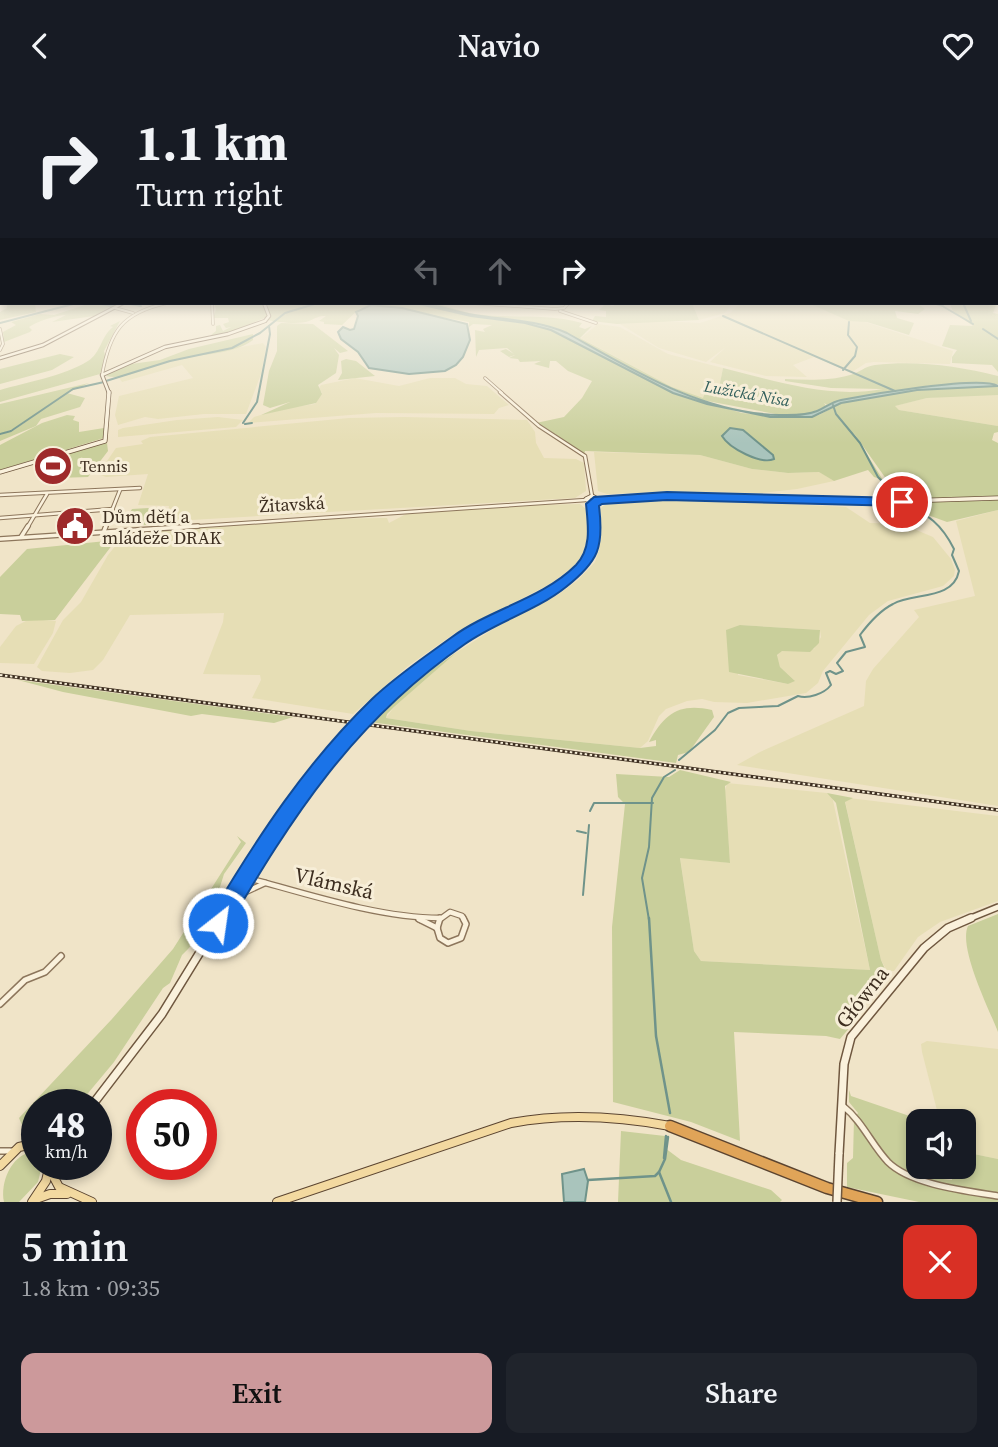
<!DOCTYPE html>
<html lang="en">
<head>
<meta charset="utf-8">
<style>
  body { margin:0; font-family:"Source Serif 4",serif; background:#20242c; color:#f1f3f6; height:100vh; display:flex; flex-direction:column; font-size:26px; white-space:nowrap }
  * { box-sizing:border-box; margin:0 }
  p { font-size:23px; color:#9ea1a6 }
  .icon { flex:none; width:38px; height:38px; fill:none; stroke:currentColor; stroke-width:2; stroke-linecap:round; stroke-linejoin:round }
  .map { position:relative; height:1111px; overflow:hidden }
  .drawer { display:flex; flex-direction:column; background:#171b24; flex:1 }
  .drawer>* { flex:none }
  .guide { position:absolute; left:0px; top:0px; width:999px; height:214px; box-shadow:0 4px 10px #0003; background:#171b24; color:#f1f3f6; overflow:hidden }
  .controls { position:absolute; left:906px; top:1018px; display:grid; gap:14px }
  .controls a { display:grid; place-items:center; width:70px; height:70px; border-radius:14px; background:#171b24; box-shadow:0 4px 10px #0003; font-size:35px }
  .speed { position:absolute; left:21px; top:998px; display:flex; gap:14px; font-size:35px; font-weight:700; text-align:center }
  .speed>* { display:grid; place-content:center; width:91px; height:91px; border-radius:50%; background:#171b24; box-shadow:0 4px 10px #0003; line-height:1 }
  .speed small { font-size:18px; font-weight:400 }
  .speed .limit { border:10px solid #d22; background:#fff; color:#111 }
  .pin { position:absolute; display:grid; place-items:center; width:60px; height:60px; color:#fff; margin:-30px; border:4px solid #fff; border-radius:50%; box-shadow:0 2px 7px #0007 }
  .me { position:absolute; width:77px; margin:-38px; rotate:30deg; stroke-linejoin:round; filter:drop-shadow(0 0 5px #0008) }
  .turn { display:flex; align-items:center; gap:24px; height:147px; padding:0 21px; font-size:32px }
  .turn .icon { width:91px; height:91px; stroke-width:2.5 }
  .turn b { display:block; font-size:49px; line-height:60px }
  .lanes { display:flex; align-items:center; height:66px; padding:0 21px; background:#0003; justify-content:center; gap:35px; direction:ltr }
  .lanes .off { opacity:.35 }
  .round { display:grid; place-items:center; flex:none; width:74px; height:74px; border-radius:14px; background:#20242c }
  .summary { display:flex; align-items:center; justify-content:space-between; height:119px; padding:0 21px }
  h1 { font-size:42px; font-weight:600; line-height:52px }
  .cta { display:flex; gap:14px; margin-top:auto; padding:14px 21px }
  .cta a { flex:1; height:80px; border-radius:14px; background:#cc999b; color:#111; font-size:28px; font-weight:600; line-height:80px; text-align:center }
  .cta a+a { background:#20242c; color:#f1f3f6 }
  header { display:flex; justify-content:space-between; align-items:center; height:91px; padding:0 21px; background:#171b24; font-size:32px; font-weight:600 }
  .map>svg:first-child { display:block }
</style>
</head>
<body>
<header><svg class="icon" aria-label="back" viewBox="0 0 24 24"><path d="M15 5l-7 7 7 7"/></svg>Navio<svg class="icon" aria-label="heart" viewBox="0 0 24 24"><path d="M12 20l-8-8c-3-5 5-10 8-4 3-6 11-1 8 4z"/></svg></header>
<div class="map">
<svg width="998" height="1111" viewBox="0 0 998 1111">
  <rect width="100%" height="100%" fill="#f0e4c8"/>
  <g fill="#e6deb5" fill-rule="evenodd">
    <polygon points="692,212 732,212 725,222 699,229"/>
    <polygon points="741,212 808,212 953,260 950,273 874,271 866,272 852,281 846,276 840,277 814,266 793,274 807,286 766,285 710,271 726,256 706,271 659,257 620,233 661,230 700,232 730,222"/>
    <polygon points="598,233 620,236 668,263 723,277 719,297 707,297 704,308 694,305 672,296 581,247"/>
    <polygon points="263,252 266,256 261,283 246,323 204,323 158,328 145,326 118,334 115,324 119,305 193,287 182,274 122,291 119,287 174,269"/>
    <polygon points="355,287 399,295 430,287 455,287 466,293 487,295 509,314 499,317 494,323 376,322 248,332 254,326 281,318 315,313 322,301 318,299 321,294"/>
    <polygon points="974,303 998,304 998,335 899,319 894,315 927,307"/>
    <polygon points="218,326 243,329 236,336 118,346 118,339 123,337 177,329"/>
    <polygon points="404,326 527,329 535,341 536,352 544,367 576,368 584,372 586,400 575,407 173,430 167,427 169,415 138,414 148,383 106,386 98,383 116,357 143,353 141,350 150,346 349,327"/>
    <polygon points="594,361 700,364 752,378 788,382 820,381 834,390 797,398 762,402 672,401 607,403 598,400"/>
    <path d="M666 407 846 416 870 432 902 433 933 446 951 468 955 479 954 485 943 495 888 510 869 524 823 580 818 592 806 602 747 612 714 611 702 608 687 610 666 618 659 625 648 650 640 657 471 640 386 627 394 616 457 561 495 537 559 503 578 489 595 471 600 456 599 420 602 416 608 412ZM740 534 820 539 821 546 814 558 781 560 777 565 780 576 794 589 788 593 738 584Z"/>
    <polygon points="580,413 587,419 591,439 584,463 572,477 550,493 455,542 408,575 353,623 252,607 261,589 260,584 203,583 223,531 224,522 130,524 103,569 93,579 70,582 42,580 37,576 63,529 81,511 108,464 121,448 130,442 323,428 382,427 387,427 389,432 406,423 502,415"/>
    <polygon points="998,419 998,715 737,674 760,661 864,615 866,590 873,578 919,526 914,519 975,505 956,430"/>
    <polygon points="30,528 56,530 53,542 34,573 0,572 0,556 16,535"/>
    <polygon points="727,692 827,702 832,705 870,879 701,870 694,860 680,766 730,772 725,700"/>
    <polygon points="849,707 998,725 998,810 940,831 918,846 894,880 887,880 881,869 845,710"/>
    <polygon points="927,950 998,958 998,1068 964,1061 964,1031 940,1031 922,961 921,953"/>
  </g>
  <g fill="#c9cf9b">
    <polygon points="998,209 993,222 998,223 998,281 992,274 952,272 952,266 957,259 942,255 950,234 973,235 953,221 950,212 998,212"/>
    <polygon points="7,212 35,212 36,221 0,229 0,221 7,217"/>
    <path d="M91 212 113 214 94 225 52 231 66 224C57 224 38 230 29 236L32 239 30 241 4 251 3 241 16 234 11 231 40 223 54 224Z"/>
    <polygon points="214,212 263,212 267,226 225,243 211,244 216,240 216,235 220,234 223,240 231,236 226,237 223,233 229,231 228,227 213,227 216,218"/>
    <path d="M266 212H415L471 225 534 234 562 242 673 302 742 322 799 327 819 324 841 312 917 299 998 295V304L927 307 895 315 899 319 998 335V341L994 342 992 349 998 352V419L947 431 906 416 853 341 883 389 874 386 868 379 834 390 819 381 788 382 752 378 700 364 585 360 584 364 536 332 564 326 582 307 592 290 568 280 556 270H550L549 277 534 273 541 270 520 271 518 268 509 267 515 264 509 266 500 260 506 258 514 263 507 257 479 259 476 266 475 239 485 241 483 238 492 234 473 233 469 236V231L371 214 359 218 342 234 324 233V231L319 230 326 225C318 225 316 227 309 230 298 234 278 231 267 229L270 224Z"/>
    <path d="M427 212C443 212 458 220 475 223 512 228 547 222 582 232L579 236 585 238 592 235 580 247 672 296 703 307 707 297H719L723 277C775 290 829 308 883 298L831 297 785 290V288C806 289 830 290 850 284 859 282 865 275 875 274 916 269 958 275 998 285V293L932 294 842 309 827 314 824 312 826 315 808 323 781 324 702 309 659 292 559 238 520 229 473 224Z"/>
    <polygon points="606,212 611,215 614,215 613,212 692,212 699,229 617,233 592,230 595,225 606,226 606,220 599,219"/>
    <polygon points="808,212 917,212 925,218 918,223 895,220 897,227 914,232 909,244 867,231 849,230"/>
    <path d="M120 230 104 260 106 268 100 283 0 311V299C27 291 64 285 88 270 101 262 101 245 113 236L110 235Z"/>
    <polygon points="281,232 313,233 348,260 340,262 334,257 339,264 336,282 318,294 322,303 316,312 261,324 290,311 270,317 263,314 269,280 277,260 277,235"/>
    <path d="M253 243V249C230 266 194 262 169 270 149 275 126 290 106 285L124 274 160 269 189 258Z"/>
    <polygon points="60,263 74,266 52,279 0,293 0,278"/>
    <polygon points="346,268 356,270 375,285 338,289 342,282 341,270"/>
    <polygon points="89,292 67,302 85,307 80,316 41,328 36,335 0,350 0,344 14,339 44,318 13,338 0,343 0,313"/>
    <polygon points="67,324 75,325 73,329 79,331 79,341 104,337 104,347 0,379 0,354 42,332"/>
    <polygon points="107,352 108,360 88,386 57,387 61,381 40,382 49,368 66,367 64,372 70,362"/>
    <polygon points="165,416 160,433 127,435 129,428 126,428 132,418"/>
    <polygon points="116,449 55,529 22,530 20,524 0,523 0,486 27,458"/>
    <polygon points="740,534 820,539 819,552 810,561 782,560 777,564 780,576 795,590 788,593 729,581 726,539"/>
    <path d="M457 561 394 616 387 623 386 627 471 640 640 657 656 655V649L649 651C665 622 679 612 712 619L714 626 689 661 678 664 676 672 370 631 411 593Z"/>
    <polygon points="18,589 293,626 274,632 202,623 191,625 63,601"/>
    <path d="M680 679 731 691 725 695 730 772 680 767 694 860 701 870 870 879 836 712 827 702 853 707 845 711 881 869 885 878 890 881 888 887C872 889 863 899 857 913L861 923 840 948 826 945 734 941 740 1050 691 1031 613 1011 612 836 625 713 618 706 616 683 669 686Z"/>
    <polygon points="237,745 246,752 224,783 215,812 189,857 182,864 170,892 163,897 114,971 79,1013 37,1013 37,1037 24,1039 19,1027 112,928 173,858 239,754 241,751"/>
    <path d="M998 823V941C989 918 958 856 968 835Z"/>
    <polygon points="849,999 851,1005 927,1031 919,1031 919,1076 941,1076 943,1088 952,1089 949,1076 964,1076 964,1061 998,1068 998,1111 919,1111 847,1096 847,1072 853,1067 854,1028 858,1022 849,1011"/>
    <polygon points="621,1040 665,1045 665,1057 681,1069 771,1099 782,1109 780,1111 618,1111"/>
    <path d="M32 1061 37 1063V1073L42 1074 38 1091 19 1111H4C0 1092 11 1064 32 1061Z"/>
  </g>
  <g fill="#a9c4bc" stroke="#6f938a" stroke-width="2">
    <path d="M415 212C435 212 454 221 474 224 506 229 537 229 567 242 633 279 701 322 779 324 791 324 805 325 817 320 825 317 831 311 841 309 867 304 981 284 998 295L917 299 841 312 812 326H770L707 313 673 302 551 239 525 232 471 225Z"/>
    <polygon points="371,214 402,217 467,233 470,249 463,266 456,274 445,280 409,283 369,277 358,261 341,248 338,241 343,236 350,239 354,238 358,225 356,221"/>
    <path d="M730 337 743 339 773 364 774 368C761 374 729 357 722 345Z"/>
    <polygon points="584,1078 588,1090 585,1111 564,1111 562,1083"/>
  </g>
  <g fill="none" stroke-linecap="round" stroke-linejoin="round">
    <g stroke="#6f938a" stroke-width="2">
      <polyline points="96,212 111,215 121,212"/>
      <polyline points="125,212 141,215"/>
      <polyline points="933,212 943,215"/>
      <polyline points="963,212 971,230"/>
      <polyline points="944,216 973,233"/>
      <polyline points="723,225 895,300"/>
      <polyline points="0,232 77,212"/>
      <polyline points="983,238 998,248"/>
      <polyline points="843,279 855,265 857,256 848,244 849,231"/>
      <polyline points="106,290 170,270 232,257 260,242 285,222 318,212"/>
      <polyline points="833,314 836,323 860,352 878,386 899,408"/>
      <polyline points="243,332 257,311 270,243 269,235"/>
      <polyline points="245,333 252,332"/>
      <polyline points="0,343 11,340 73,298 104,291"/>
      <path d="M679 669 715 639 728 622 739 617 778 615 798 605C808 608 824 603 831 594L826 582 830 580 836 583 843 580 837 572 846 561 865 556 860 544C869 532 879 520 893 513 913 501 953 510 959 480L952 464 954 458C942 434 928 422 903 414"/>
      <polyline points="590,720 594,712 653,712"/>
      <polyline points="577,740 586,742"/>
      <polyline points="583,804 589,734"/>
      <polyline points="649,829 642,787 649,756 652,707 664,686 675,679"/>
    </g>
    <g stroke="#6f938a" stroke-width="2.5">
      <polyline points="649,827 656,945 670,1022"/>
      <polyline points="668,1046 665,1068 659,1081 671,1111"/>
      <polyline points="664,1067 666,1045"/>
      <polyline points="588,1089 655,1085 659,1081"/>
    </g>
    <defs>
      <g id="street-far4">
        <polyline points="212,212 213,233"/>
        <polyline points="472,212 555,218 564,217 569,212"/>
        <polyline points="115,217 133,222"/>
        <polyline points="560,220 596,232"/>
        <polyline points="0,238 3,253 0,259"/>
        <path d="M102 284C110 240 122 222 167 212"/>
        <polyline points="485,287 502,302"/>
      </g>
      <g id="street-far3">
        <polyline points="500,301 539,335 585,365 592,405"/>
        <polyline points="0,404 140,397"/>
        <polyline points="0,427 113,418"/>
        <polyline points="27,437 47,403"/>
        <polyline points="105,437 120,399"/>
        <polyline points="171,437 586,409"/>
      </g>
      <g id="street-far2">
        <polyline points="104,440 106,435"/>
        <polyline points="21,446 28,435"/>
        <polyline points="0,448 198,435"/>
      </g>
      <g id="street-far1">
        <path d="M248 787C307 803 380 827 440 827"/>
        <polyline points="237,805 265,792"/>
        <polyline points="419,828 421,829"/>
        <polyline points="439,829 450,821 462,825 464,829"/>
      </g>
      <g id="street">
        <polyline points="419,828 437,837"/>
        <polyline points="437,837 440,847 448,852 461,847 466,833 463,827"/>
        <polyline points="437,837 440,827"/>
        <polyline points="0,913 25,889 45,881 61,865"/>
        <path d="M843 1015C863 1031 871 1053 888 1071 911 1094 967 1100 998 1105"/>
        <polyline points="0,1060 12,1060"/>
      </g>
      <g id="secondary-far4">
        <polyline points="0,267 43,254 123,212"/>
        <polyline points="109,302 102,284 165,256 228,243 265,230 269,225 264,212"/>
      </g>
      <g id="secondary-far3">
        <polyline points="0,381 105,350 109,301"/>
        <polygon points="592,405 599,409 593,413 586,408"/>
        <polyline points="599,409 667,405 872,411 998,407"/>
        <polyline points="593,413 596,437"/>
      </g>
      <path id="secondary-far2" d="M384 609C410 585 438 562 469 543 513 516 596 499 596 435"/>
      <g id="secondary-far1">
        <polyline points="364,627 385,607"/>
        <polyline points="220,829 282,730 352,640"/>
        <polyline points="966,829 998,816"/>
      </g>
      <g id="secondary">
        <polyline points="93,1013 162,923 221,827"/>
        <polyline points="839,1063 844,973 851,946 924,857 948,837 971,827"/>
      </g>
      <g id="primary">
        <polyline points="0,1075 19,1056 37,1052"/>
        <polyline points="49,1077 59,1096 92,1111"/>
        <polyline points="36,1108 50,1103 67,1103"/>
        <polyline points="32,1111 46,1090 50,1073"/>
        <path d="M277 1111 511 1032C565 1022 616 1025 670 1035"/>
      </g>
      <polyline id="highway" points="670,1035 827,1097 877,1111"/>
    </defs>
    <use href="#street-far4" stroke="#8d765c" stroke-width="3.5"/>
    <use href="#street-far3" stroke="#8d765c" stroke-width="4.5"/>
    <use href="#street-far2" stroke="#8d765c" stroke-width="6"/>
    <use href="#street-far1" stroke="#8d765c" stroke-width="7"/>
    <use href="#street" stroke="#8d765c" stroke-width="8"/>
    <use href="#secondary-far4" stroke="#6f573f" stroke-width="4.5"/>
    <use href="#secondary-far3" stroke="#6f573f" stroke-width="5"/>
    <use href="#secondary-far2" stroke="#6f573f" stroke-width="7"/>
    <use href="#secondary-far1" stroke="#6f573f" stroke-width="8"/>
    <use href="#secondary" stroke="#6f573f" stroke-width="10"/>
    <use href="#primary" stroke="#5b4430" stroke-width="10"/>
    <use href="#highway" stroke="#5b4430" stroke-width="13"/>
    <use href="#street-far4" stroke="#faf1dc" stroke-width="2"/>
    <use href="#street-far3" stroke="#faf1dc" stroke-width="2.5"/>
    <use href="#street-far2" stroke="#faf1dc" stroke-width="3.5"/>
    <use href="#street-far1" stroke="#faf1dc" stroke-width="4.5"/>
    <use href="#street" stroke="#faf1dc" stroke-width="5"/>
    <use href="#secondary-far4" stroke="#faf1dc" stroke-width="2.5"/>
    <use href="#secondary-far3" stroke="#faf1dc" stroke-width="3.5"/>
    <use href="#secondary-far2" stroke="#faf1dc" stroke-width="4.5"/>
    <use href="#secondary-far1" stroke="#faf1dc" stroke-width="5"/>
    <use href="#secondary" stroke="#faf1dc" stroke-width="7"/>
    <use href="#primary" stroke="#f3d9a0" stroke-width="8"/>
    <use href="#highway" stroke="#e0a458" stroke-width="10"/>
    <defs>
      <polyline id="rail" points="0,584 998,719"/>
    </defs>
    <use href="#rail" stroke="#3d2e20" stroke-width="3.5"/>
    <use href="#rail" stroke="#f7eed8" stroke-width="2" stroke-dasharray="2.5" stroke-linecap="butt"/>
    <defs>
      <polyline id="secondary-bridge-far1" points="352,640 364,627"/>
      <polyline id="secondary-bridge" points="837,1111 839,1063"/>
    </defs>
    <use href="#secondary-bridge-far1" stroke="#6f573f" stroke-width="8" stroke-linecap="butt"/>
    <use href="#secondary-bridge" stroke="#6f573f" stroke-width="10" stroke-linecap="butt"/>
    <use href="#secondary-bridge-far1" stroke="#faf1dc" stroke-width="5"/>
    <use href="#secondary-bridge" stroke="#faf1dc" stroke-width="7"/>
  </g>
  <linearGradient id="sky" x2="0" y2="1"><stop stop-color="#8fbad6"/><stop offset="0.56" stop-color="#f8f3e6"/><stop offset="1" stop-color="#f8f3e6" stop-opacity="0"/></linearGradient>
  <rect width="998" height="352" fill="url(#sky)"/>
  <path fill="#1a73e8" stroke="#114b97" stroke-width="2" d="M667 401 902 407 909 411 902 415 667 409 602 413 599 415C604 456 599 470 566 496 536 520 496 531 465 553 354 630 292 725 226 839L218 843 211 839 207 832 211 824C258 745 306 672 372 608 396 585 426 565 452 546 490 518 542 508 576 474 592 457 588 434 586 413L594 406Z"/>
  <defs>
    <symbol id="stadium-disc" viewBox="-11 -11 22 22"><circle r="9.5" fill="#9e2a2b" stroke="#f7eed8"/><path d="M0-5a6.5 5 0 1 0 0 10a6.5 5 0 1 0 0-10ZM-3.5-1.8h7v3.6h-7Z" fill="#fff"/></symbol>
    <symbol id="civic-disc" viewBox="-11 -11 22 22"><circle r="9.5" fill="#9e2a2b" stroke="#f7eed8"/><path d="M-.6-6.5H3V-4.5H.6V-3L4-1V1h2V6H-6V1h2V-1L-.6-3ZM-1.2 2.5V6h2.4V2.5Z" fill="#fff"/></symbol>
  </defs>
  <g fill-rule="evenodd">
    <use href="#stadium-disc" x="31" y="353" width="44" height="44"/>
    <use href="#civic-disc" x="53" y="413" width="44" height="44"/>
  </g>
  <g text-anchor="middle" dominant-baseline="central" stroke-width="6" stroke-linejoin="round" paint-order="stroke">
    <g font-size="16" font-style="italic" fill="#2f5d5a" stroke="#f7eed8">
      <text transform="translate(747 302) rotate(10)">Lužická Nisa</text>
    </g>
    <g font-size="16" fill="#3d2e20" stroke="#f7eed8" text-anchor="start">
      <text x="80" y="375">Tennis</text>
    </g>
    <g font-size="18" fill="#3d2e20" stroke="#f7eed8">
      <text transform="translate(292 413) rotate(-3)">Žitavská</text>
    </g>
    <g font-size="18" fill="#3d2e20" stroke="#f7eed8" text-anchor="start">
      <text x="102" y="425">Dům dětí a<tspan x="102" dy="21">mládeže DRAK</tspan></text>
    </g>
    <g font-size="21" fill="#3d2e20" stroke="#f7eed8">
      <text transform="translate(334 792) rotate(13)">Vlámská</text>
      <text transform="translate(862 906) rotate(-52)">Główna</text>
    </g>
  </g>
</svg>
<div class="controls">
<a><svg class="icon" aria-label="sound" viewBox="0 0 24 24"><path d="M4 9h4l5-4v14l-5-4H4zM17 9q2 3 0 6"/></svg></a>
</div>
<div class="speed"><div>48<small>km/h</small></div><div class="limit">50</div></div>
<div class="pin" style="left:902px;top:411px;background:#d93025"><svg class="icon" aria-label="arrive" viewBox="0 0 24 24"><path d="M6 21V4h12l-3 4 3 4H6"/></svg></div>
<svg class="me" style="left:218px;top:832px" viewBox="-20 -20 40 40"><circle r="17" fill="#1a73e8" stroke="#fff" stroke-width="3"/><path d="M0-11L8 9 0 5-8 9z" fill="#fff"/></svg>
<div class="guide">
<div class="turn"><svg class="icon" aria-label="right" viewBox="0 0 24 24"><path d="M7 20v-9h11M14 6l5 5-5 5"/></svg><div><b>1.1 km</b>Turn right</div></div>
<div class="lanes"><svg class="icon off" aria-label="left" viewBox="0 0 24 24"><path d="M17 20v-9H6M10 6l-5 5 5 5"/></svg><svg class="icon off" aria-label="ahead" viewBox="0 0 24 24"><path d="M12 20V5M6 11l6-6 6 6"/></svg><svg class="icon" aria-label="right" viewBox="0 0 24 24"><path d="M7 20v-9h11M14 6l5 5-5 5"/></svg></div>
</div>
</div>
<section class="drawer">
<div class="summary"><div><h1>5 min</h1><p>1.8 km · 09:35</p></div><a class="round" style="background:#d93025;color:#fff"><svg class="icon" aria-label="close" viewBox="0 0 24 24"><path d="M6 6l12 12M18 6L6 18"/></svg></a></div>
<div class="cta"><a>Exit</a><a>Share</a></div>
</section>
</body>
</html>
